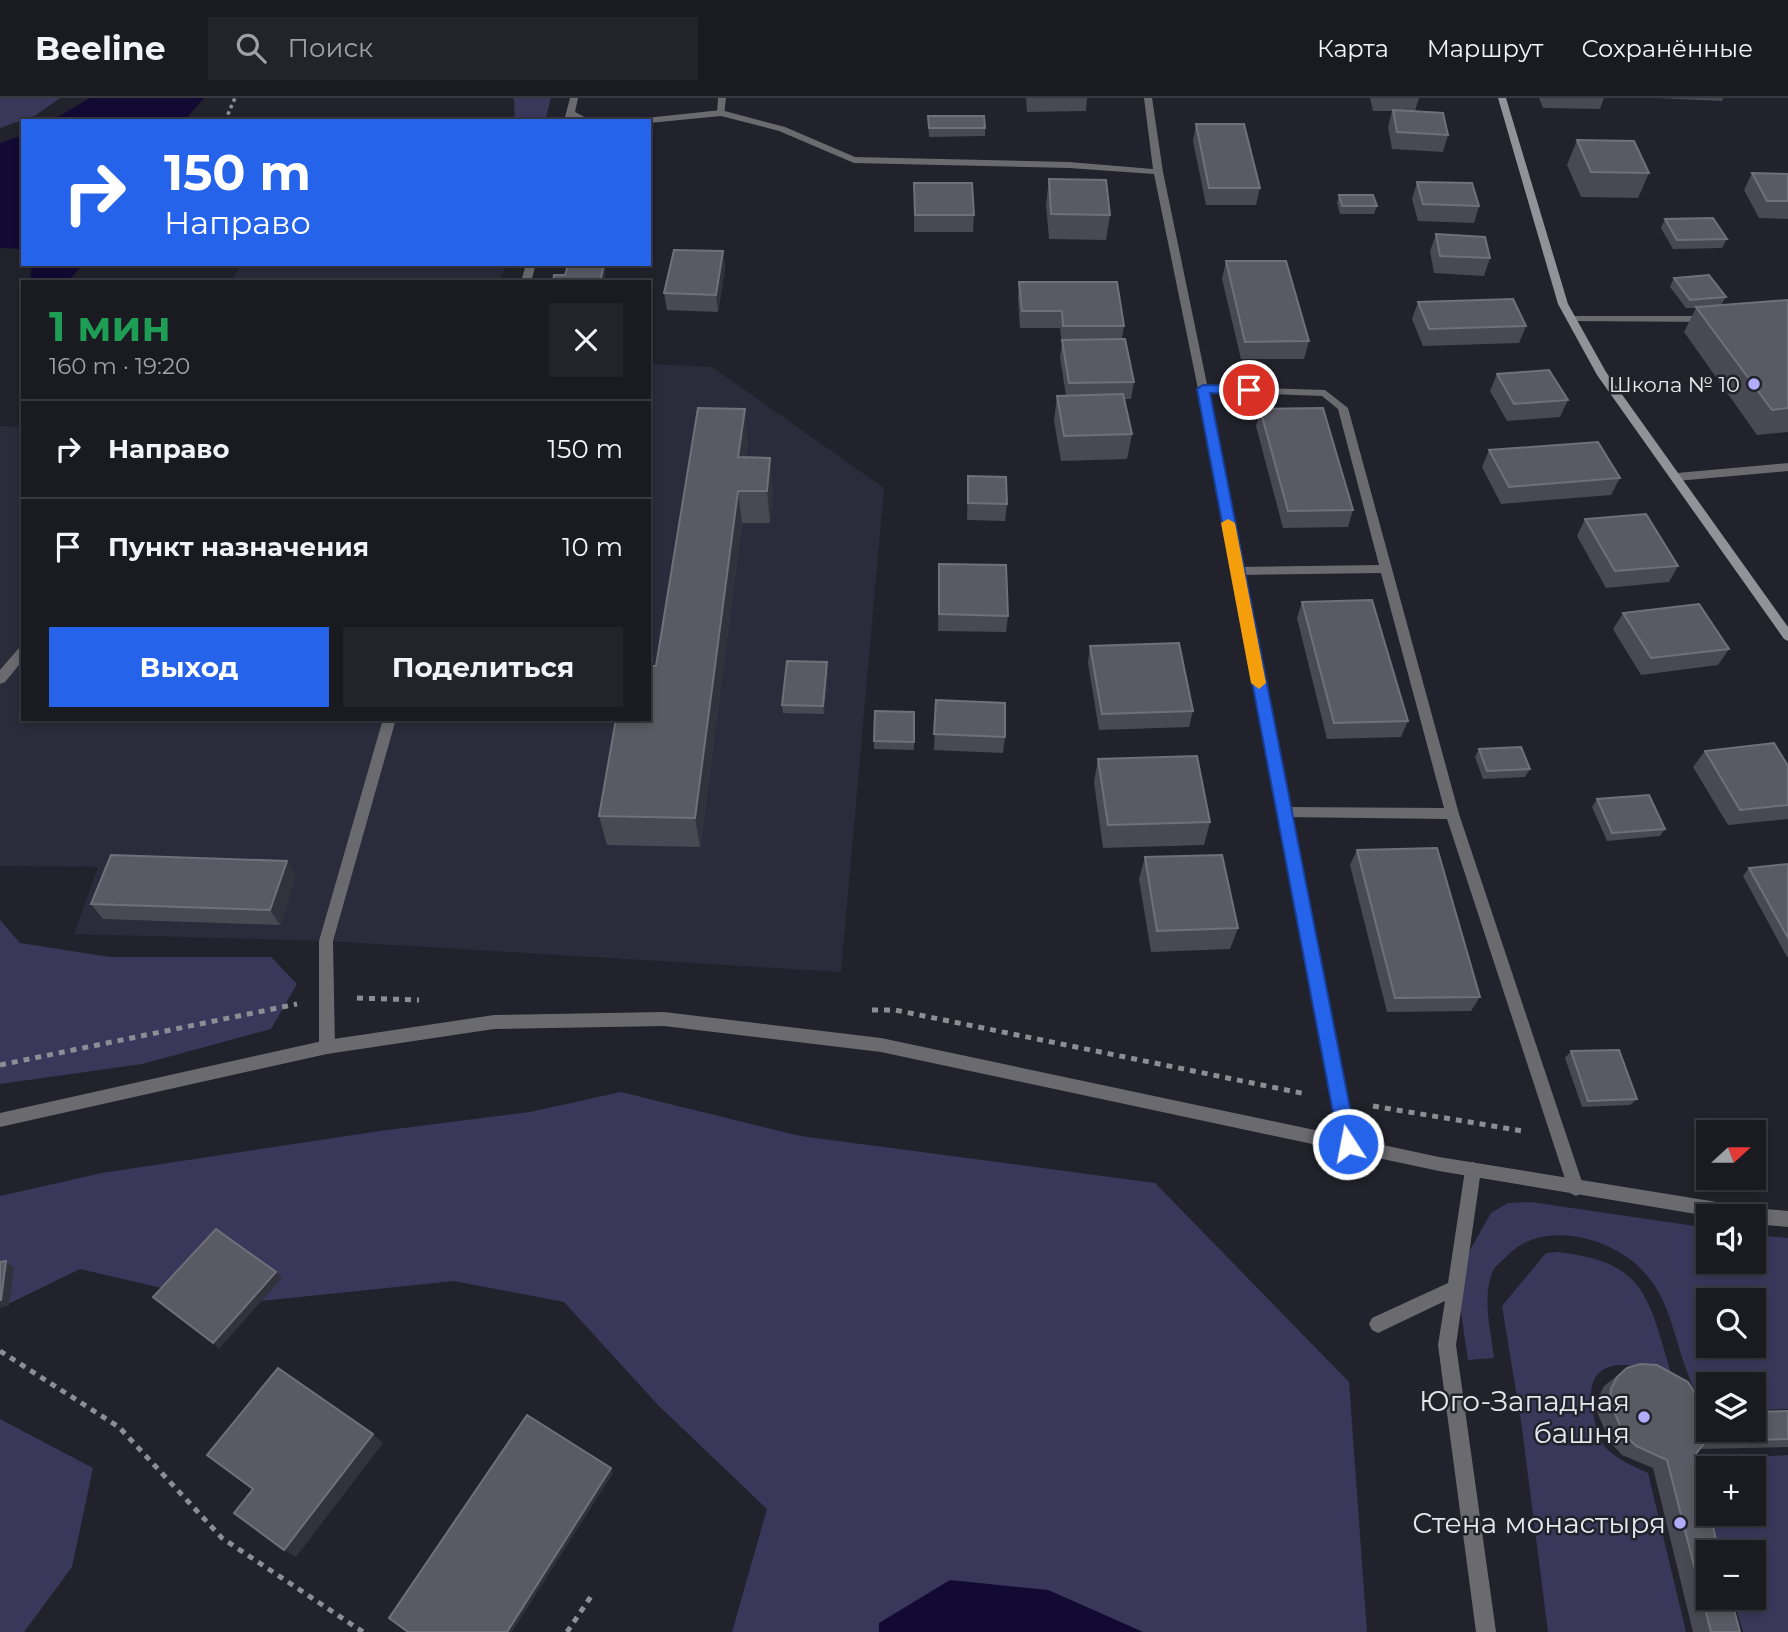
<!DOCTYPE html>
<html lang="ru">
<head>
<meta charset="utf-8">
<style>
  body { margin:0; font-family:Montserrat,sans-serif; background:#23232a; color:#f1f3f6; height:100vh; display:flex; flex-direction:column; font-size:26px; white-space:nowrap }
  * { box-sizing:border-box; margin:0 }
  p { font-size:23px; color:#9fa1a5 }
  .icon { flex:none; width:38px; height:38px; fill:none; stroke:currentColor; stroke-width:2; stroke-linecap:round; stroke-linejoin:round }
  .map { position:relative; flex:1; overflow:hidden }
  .drawer { position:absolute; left:21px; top:182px; width:630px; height:441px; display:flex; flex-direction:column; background:#1a1a21; border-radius:0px; box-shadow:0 4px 10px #0003,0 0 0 2px #38383f }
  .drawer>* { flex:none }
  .banner { position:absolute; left:21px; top:21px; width:630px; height:147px; border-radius:0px; box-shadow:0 4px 10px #0003,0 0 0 2px #38383f; background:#2563eb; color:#fff; overflow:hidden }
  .needle { width:46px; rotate:69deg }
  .tools { position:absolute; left:1696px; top:1022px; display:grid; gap:14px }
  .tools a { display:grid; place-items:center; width:70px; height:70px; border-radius:0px; background:#1a1a21; box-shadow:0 4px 10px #0003,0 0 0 2px #38383f; font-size:35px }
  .pin { position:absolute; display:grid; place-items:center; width:60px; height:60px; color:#fff; margin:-30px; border:4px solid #fff; border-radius:50%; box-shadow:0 2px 7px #0007 }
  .me { position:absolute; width:77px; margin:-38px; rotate:349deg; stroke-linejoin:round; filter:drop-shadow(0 0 5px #0008) }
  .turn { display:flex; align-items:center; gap:24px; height:147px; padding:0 28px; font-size:32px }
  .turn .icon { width:91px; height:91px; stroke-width:2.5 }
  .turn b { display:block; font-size:49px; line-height:60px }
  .round { display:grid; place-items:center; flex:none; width:74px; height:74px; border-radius:0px; background:#23232a }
  .headline { display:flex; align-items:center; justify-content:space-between; height:119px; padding:0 28px }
  h1 { font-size:42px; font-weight:700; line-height:52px; color:#1e9e55 }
  .button { display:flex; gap:14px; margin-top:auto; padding:14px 28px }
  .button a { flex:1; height:80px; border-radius:0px; background:#2563eb; color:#fff; font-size:28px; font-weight:700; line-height:80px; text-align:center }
  .button a+a { background:#23232a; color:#f1f3f6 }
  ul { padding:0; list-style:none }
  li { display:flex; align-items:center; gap:21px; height:98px; padding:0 28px; border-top:2px solid #38383f }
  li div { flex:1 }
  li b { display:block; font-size:26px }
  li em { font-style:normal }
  header { display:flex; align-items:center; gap:42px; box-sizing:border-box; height:98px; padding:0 35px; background:#1a1a21; border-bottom:2px solid #38383f }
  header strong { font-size:33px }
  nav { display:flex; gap:38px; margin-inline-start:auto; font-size:24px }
  .search { width:490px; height:63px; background:#23232a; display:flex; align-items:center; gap:18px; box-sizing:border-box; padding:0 24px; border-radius:0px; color:#9fa1a5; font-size:26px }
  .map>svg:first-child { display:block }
</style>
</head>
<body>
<header>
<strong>Beeline</strong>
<div class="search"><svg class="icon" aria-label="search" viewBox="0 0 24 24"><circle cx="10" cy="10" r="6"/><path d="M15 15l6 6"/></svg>Поиск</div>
<nav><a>Карта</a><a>Маршрут</a><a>Сохранённые</a></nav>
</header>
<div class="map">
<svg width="1788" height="1534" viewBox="0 0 1788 1534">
  <rect width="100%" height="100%" fill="#22222c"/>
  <g fill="#2b2b3b">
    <polygon points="241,166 506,166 499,184 231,184"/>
    <polygon points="649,266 712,269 884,390 841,874 326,843 74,836 98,769 0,768 0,328 23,329 23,621 649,621"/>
  </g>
  <g fill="#3a385a" fill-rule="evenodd">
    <polygon points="0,0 60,0 36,17 0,30"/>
    <polygon points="512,0 551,0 545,23 515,23 514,1"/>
    <polygon points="0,822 20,845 110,859 271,859 297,886 271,931 142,966 0,986"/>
    <polygon points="621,994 800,1038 1155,1085 1349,1284 1367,1534 1143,1534 1048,1492 879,1525 879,1534 732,1534 767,1411 658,1307 564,1204 454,1183 231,1206 80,1171 0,1210 0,1098 102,1075 380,1033 530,1014"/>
    <path d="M1531 1104 1708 1130V1164H1754V1137L1788 1140V1311L1754 1312V1286H1708V1313H1702C1695 1296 1689 1279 1683 1262 1672 1229 1667 1197 1641 1171 1609 1138 1540 1121 1506 1159 1501 1164 1494 1169 1492 1175 1482 1202 1491 1233 1494 1260L1468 1262 1461 1214V1168L1491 1115 1508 1105ZM1708 1202H1754V1248H1708Z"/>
    <path d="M1558 1154C1648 1164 1648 1201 1672 1278 1634 1264 1580 1253 1593 1315 1595 1326 1599 1342 1606 1350 1618 1362 1633 1368 1648 1375L1686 1534H1548L1522 1330 1502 1208 1546 1155Z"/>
    <polygon points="0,1321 93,1370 72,1469 24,1534 0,1534"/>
    <polygon points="1788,1357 1788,1534 1743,1534 1733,1500 1754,1500 1754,1454 1721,1454 1710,1416 1754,1416 1754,1370 1708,1370 1708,1408 1697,1369 1711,1361"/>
  </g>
  <g fill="#130a34">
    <polygon points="90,0 204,0 184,23 51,23"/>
    <polygon points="23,37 23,151 0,150 0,45"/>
    <polygon points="32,166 84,166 67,184 30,184"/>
    <polygon points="950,1482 1048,1492 1143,1534 879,1534 879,1525"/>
  </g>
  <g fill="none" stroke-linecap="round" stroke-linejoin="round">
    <g stroke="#8d8d96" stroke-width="3.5" stroke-dasharray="3.5 3.5" stroke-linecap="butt">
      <polyline points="225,23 235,0"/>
      <polyline points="529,23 542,20"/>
    </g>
    <g stroke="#8d8d96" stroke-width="5" stroke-dasharray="6 6" stroke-linecap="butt">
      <polyline points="357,900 419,902"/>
      <polyline points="872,912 895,912 1306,996"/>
      <polyline points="0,967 297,906"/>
      <polyline points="1373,1008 1523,1033"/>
      <polyline points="0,1253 119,1329 222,1440 363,1534"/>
      <polyline points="567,1534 592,1497"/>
    </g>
    <g fill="#6a6a6f" fill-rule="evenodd">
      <polygon points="718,0 726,0 724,17 717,15"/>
      <polygon points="1571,218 1710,218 1715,221 1710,224 1567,223 1567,219"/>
      <polygon points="1203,288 1325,292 1348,310 1459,716 1584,1090 1582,1095 1576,1098 1570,1095 1568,1090 1447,721 1283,719 1278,718 1276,714 1278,710 1283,709 1444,710 1381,475 1237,477 1231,473 1237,469 1379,467 1338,311 1322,298 1199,293 1198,291"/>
      <polygon points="1788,365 1788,373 1677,383 1671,379 1677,375"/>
      <polygon points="23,548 23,562 5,584 0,586 0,572 19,550"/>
      <polygon points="383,621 396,621 333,843 335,949 332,954 327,956 322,954 319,949 319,843"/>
      <polygon points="1473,1064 1479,1067 1481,1072 1456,1247 1496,1534 1476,1534 1438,1247 1445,1203 1378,1235 1372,1232 1369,1226 1372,1220 1448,1185 1465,1072 1467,1067"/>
    </g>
    <g fill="#6a6a6f" fill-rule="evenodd">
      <polygon points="570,0 578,0 575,14 592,23 580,23 573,20 573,23 564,23"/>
      <polygon points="1144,0 1152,0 1163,74 1208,291 1355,1041 1439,1059 1754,1110 1788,1113 1788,1129 1754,1126 1754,1118 1708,1118 1439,1073 881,954 664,928 494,931 327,956 0,1029 0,1015 327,942 494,917 664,914 881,940 1338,1037 1198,291 1154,76 1069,70 854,65 779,33 721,18 649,25 649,23 642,23 646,20 721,12 785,29 855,59 1069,64 1153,71"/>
      <polygon points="526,166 536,166 531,184 521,184"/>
    </g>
    <polygon fill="#92929b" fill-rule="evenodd" points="1498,0 1506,0 1568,206 1606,274 1788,529 1788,543 1784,541 1597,277 1558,206"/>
  </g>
  <g fill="#494954">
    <polygon points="1026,0 1087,0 1086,13 1027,14"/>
    <polygon points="1370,0 1419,0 1415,13 1448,37 1443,54 1392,51 1388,29 1392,13 1373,13"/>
    <polygon points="1539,0 1604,0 1600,11 1543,10"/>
    <polygon points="1657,0 1723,0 1722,3"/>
    <polygon points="928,18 985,30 985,38 929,39"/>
    <polygon points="1196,26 1260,90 1256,107 1206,107 1193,43"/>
    <polygon points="1577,42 1649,75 1638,100 1581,99 1567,67"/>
    <polygon points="1752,75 1788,76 1788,121 1759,120 1744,92"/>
    <polygon points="1049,81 1110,117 1106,142 1049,141 1046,106"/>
    <polygon points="1417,84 1479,108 1474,125 1418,123 1412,101"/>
    <polygon points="914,85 974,117 973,134 914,134"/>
    <polygon points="1339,97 1377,108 1374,116 1340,116 1337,105"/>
    <polygon points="1665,121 1727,141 1722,150 1673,151 1661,130"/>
    <polygon points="1436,136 1490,160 1484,178 1434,175 1430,153"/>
    <polygon points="723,153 725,170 718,214 667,212 664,195"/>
    <polygon points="1226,163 1309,243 1304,261 1241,261 1222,181"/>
    <polygon points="1674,180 1726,199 1721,207 1788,202 1788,334 1757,337 1684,234 1696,210 1686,210 1670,189"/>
    <polygon points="1019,184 1124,228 1122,241 1134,284 1131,301 1124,301 1132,336 1127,361 1061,363 1054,323 1057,298 1066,298 1060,259 1062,246 1060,230 1020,230 1018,201"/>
    <polygon points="1418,204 1526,228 1519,245 1423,248 1412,221"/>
    <polygon points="1497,276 1568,302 1560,319 1507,323 1490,293"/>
    <polygon points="1260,311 1353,412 1348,429 1283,430 1256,328"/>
    <polygon points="748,343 746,359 773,391 770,425 742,425 700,749 607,747 599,718"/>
    <polygon points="1489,352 1620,380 1611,397 1501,406 1482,369"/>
    <polygon points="968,378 1007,406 1005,423 967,422"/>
    <polygon points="1585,421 1678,468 1669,484 1606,490 1577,438"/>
    <polygon points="939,483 1008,518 1006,534 938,533"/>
    <polygon points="1302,504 1408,623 1401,639 1327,641 1297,520"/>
    <polygon points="1623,515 1729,551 1718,567 1641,577 1613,531"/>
    <polygon points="1090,548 1193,613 1189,629 1099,632 1088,565"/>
    <polygon points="828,572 824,616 783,615 782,607"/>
    <polygon points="936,602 1005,639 1003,655 934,652"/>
    <polygon points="914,614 914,652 874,651 874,643"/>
    <polygon points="1479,651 1530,671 1525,679 1483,681 1475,659"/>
    <polygon points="1705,653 1788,668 1788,721 1728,727 1693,669"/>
    <polygon points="1098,661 1210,724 1204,747 1103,750 1094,684"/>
    <polygon points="1597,701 1665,731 1660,738 1607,743 1592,709"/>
    <polygon points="1357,752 1480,899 1471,913 1387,914 1350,767"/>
    <polygon points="1145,759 1238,830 1230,851 1151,854 1139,781"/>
    <polygon points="1788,766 1788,859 1787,859 1743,778 1749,770"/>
    <polygon points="296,778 280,827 103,821 91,806"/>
    <polygon points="1571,953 1637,1001 1630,1007 1582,1009 1565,960"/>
    <polygon points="1627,1270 1707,1315 1788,1313 1788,1349 1699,1351 1695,1357 1740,1534 1693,1534 1653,1370 1622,1357 1610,1344 1597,1314 1598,1300 1604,1288"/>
  </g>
  <g fill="#32323d">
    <polygon points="723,153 725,170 718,214 716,197"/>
    <polygon points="604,166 605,166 606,171 604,184 600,184"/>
    <polygon points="745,311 748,343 742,391 738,359"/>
    <polygon points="770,360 773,391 770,425 767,393"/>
    <polygon points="738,393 742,425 700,749 695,720"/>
    <polygon points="827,564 828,572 824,616 823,608"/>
    <polygon points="287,763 296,778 280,827 270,812"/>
    <polygon points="6,1163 14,1169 9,1208 0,1209 0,1202"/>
    <polygon points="276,1174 282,1180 219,1251 213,1245"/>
    <polygon points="373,1336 383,1345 296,1459 284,1452"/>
    <polygon points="611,1370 613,1375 512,1534 507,1534"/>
  </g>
  <g fill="#5a5a64" stroke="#70707a" stroke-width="2">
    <polygon points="1393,12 1443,15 1448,37 1397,34"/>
    <polygon points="928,18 984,18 985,30 929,30"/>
    <polygon points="1196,26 1244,26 1260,90 1209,90"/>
    <polygon points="1577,42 1634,43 1649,75 1591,74"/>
    <polygon points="1752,75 1788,76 1788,103 1767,103"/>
    <polygon points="1049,81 1106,82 1110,117 1051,116"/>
    <polygon points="1417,84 1472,85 1479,108 1423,106"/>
    <polygon points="914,85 972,85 974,117 915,117"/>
    <polygon points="1339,97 1373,97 1377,108 1342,108"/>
    <polygon points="1713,120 1727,141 1677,142 1665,121"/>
    <polygon points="1436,136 1485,139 1490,160 1440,158"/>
    <polygon points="674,152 723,153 716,197 664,195"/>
    <polygon points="1226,163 1286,163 1309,243 1245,244"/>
    <polygon points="586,166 604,166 600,184 553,184 554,177 565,177 568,167"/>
    <polygon points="1709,177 1726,199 1690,202 1674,180"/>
    <polygon points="1019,184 1117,184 1124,228 1063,228 1062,213 1022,213"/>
    <polygon points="1513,201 1526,228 1429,231 1418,204"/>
    <polygon points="1788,202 1788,310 1772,312 1696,209"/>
    <polygon points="1125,241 1134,284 1069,285 1062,242"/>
    <polygon points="1549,272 1568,302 1514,306 1497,276"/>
    <polygon points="1123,296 1132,336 1064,338 1057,298"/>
    <polygon points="698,310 745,311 738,359 770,360 767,393 738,393 695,720 599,718 616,621 649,621 649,568 656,568"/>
    <polygon points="1323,310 1353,412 1288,413 1260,311"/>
    <polygon points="1598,344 1620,380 1509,389 1489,352"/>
    <polygon points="968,378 1006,379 1007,406 968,405"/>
    <polygon points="1646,416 1678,468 1615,473 1585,421"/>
    <polygon points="939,466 1006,467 1008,518 939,516"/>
    <polygon points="1372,502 1408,623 1334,625 1302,504"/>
    <polygon points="1699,506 1729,551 1651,560 1623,515"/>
    <polygon points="1179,545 1193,613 1102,616 1090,548"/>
    <polygon points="787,563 827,564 823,608 782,607"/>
    <polygon points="936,602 1005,605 1005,639 934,636"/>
    <polygon points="875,613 914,614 914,644 874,643"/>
    <polygon points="1774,645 1788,668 1788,707 1740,712 1705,653"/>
    <polygon points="1521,649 1530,671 1487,673 1479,651"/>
    <polygon points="1197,658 1210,724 1108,727 1098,661"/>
    <polygon points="1649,697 1665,731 1612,735 1597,701"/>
    <polygon points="1437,750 1480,899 1395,900 1357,752"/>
    <polygon points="111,757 287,763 270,812 91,806"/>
    <polygon points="1222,757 1238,830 1157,833 1145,759"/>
    <polygon points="1788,766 1788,840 1749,770"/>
    <polygon points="1619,952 1637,1001 1588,1003 1571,953"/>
    <polygon points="216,1131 276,1174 213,1245 153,1199"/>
    <polygon points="6,1163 1,1202 0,1202 0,1164"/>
    <polygon points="1640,1266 1657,1267 1688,1284 1707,1315 1708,1315 1708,1332 1754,1332 1754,1314 1788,1313 1788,1341 1706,1343 1695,1357 1708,1410 1708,1416 1710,1416 1719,1454 1708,1454 1708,1500 1731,1500 1740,1534 1711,1534 1667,1362 1636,1348 1624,1336 1610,1305 1611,1291 1617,1279 1627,1270"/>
    <polygon points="278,1270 373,1336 284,1452 234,1415 253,1391 207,1357"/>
    <polygon points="527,1317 611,1370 507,1534 408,1534 389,1520"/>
  </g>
  <polygon fill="#2563eb" stroke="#184099" stroke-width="2" points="1203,287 1249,288 1255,292 1249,296 1210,295 1357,1046 1354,1052 1348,1055 1341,1052 1339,1046 1197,291"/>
  <polygon fill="#f59e0b" points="1228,421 1235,425 1266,585 1259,591 1251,585 1221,425"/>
  <g fill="#b1adfa" stroke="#22222c" stroke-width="2.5">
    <circle cx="1754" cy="286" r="7"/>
    <circle cx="1644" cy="1319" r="7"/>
    <circle cx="1680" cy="1425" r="7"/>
  </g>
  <g text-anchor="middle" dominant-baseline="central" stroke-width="5" stroke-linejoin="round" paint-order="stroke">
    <g font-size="21" fill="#e6e6ed" stroke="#22222c" text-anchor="end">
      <text x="1740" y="286">Школа № 10</text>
    </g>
    <g font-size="28" fill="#e6e6ed" stroke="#22222c" text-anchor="end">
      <text x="1630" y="1303">Юго-Западная<tspan x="1630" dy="32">башня</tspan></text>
      <text x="1666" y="1425">Стена монастыря</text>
    </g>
  </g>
</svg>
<div class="tools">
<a><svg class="needle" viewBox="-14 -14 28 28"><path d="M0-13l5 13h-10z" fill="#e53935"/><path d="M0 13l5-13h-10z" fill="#9fa1a5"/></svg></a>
<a><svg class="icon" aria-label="sound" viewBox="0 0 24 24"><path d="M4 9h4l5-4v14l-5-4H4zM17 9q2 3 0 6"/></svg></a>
<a><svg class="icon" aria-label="search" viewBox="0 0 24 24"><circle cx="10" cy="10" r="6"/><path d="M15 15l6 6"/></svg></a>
<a><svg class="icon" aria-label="layers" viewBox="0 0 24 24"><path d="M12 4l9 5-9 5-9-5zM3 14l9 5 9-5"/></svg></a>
<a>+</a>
<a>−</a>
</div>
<div class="pin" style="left:1249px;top:292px;background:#d93025"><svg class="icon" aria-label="arrive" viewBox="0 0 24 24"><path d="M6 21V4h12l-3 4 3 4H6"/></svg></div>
<svg class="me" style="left:1348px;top:1046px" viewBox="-20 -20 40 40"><circle r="17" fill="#2563eb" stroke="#fff" stroke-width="3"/><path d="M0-11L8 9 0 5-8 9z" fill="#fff"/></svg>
<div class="banner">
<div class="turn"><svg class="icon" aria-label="right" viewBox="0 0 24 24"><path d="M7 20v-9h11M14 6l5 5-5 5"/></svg><div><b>150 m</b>Направо</div></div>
</div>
<section class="drawer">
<div class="headline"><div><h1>1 мин</h1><p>160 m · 19:20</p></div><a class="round"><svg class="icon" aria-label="close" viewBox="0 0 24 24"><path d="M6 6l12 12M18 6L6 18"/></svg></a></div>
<ul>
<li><svg class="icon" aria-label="right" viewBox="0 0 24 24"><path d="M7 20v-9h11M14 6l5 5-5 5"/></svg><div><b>Направо</b></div><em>150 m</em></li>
<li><svg class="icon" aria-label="arrive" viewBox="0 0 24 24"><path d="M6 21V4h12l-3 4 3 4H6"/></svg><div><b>Пункт назначения</b></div><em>10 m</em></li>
</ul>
<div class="button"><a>Выход</a><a>Поделиться</a></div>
</section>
</div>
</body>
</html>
